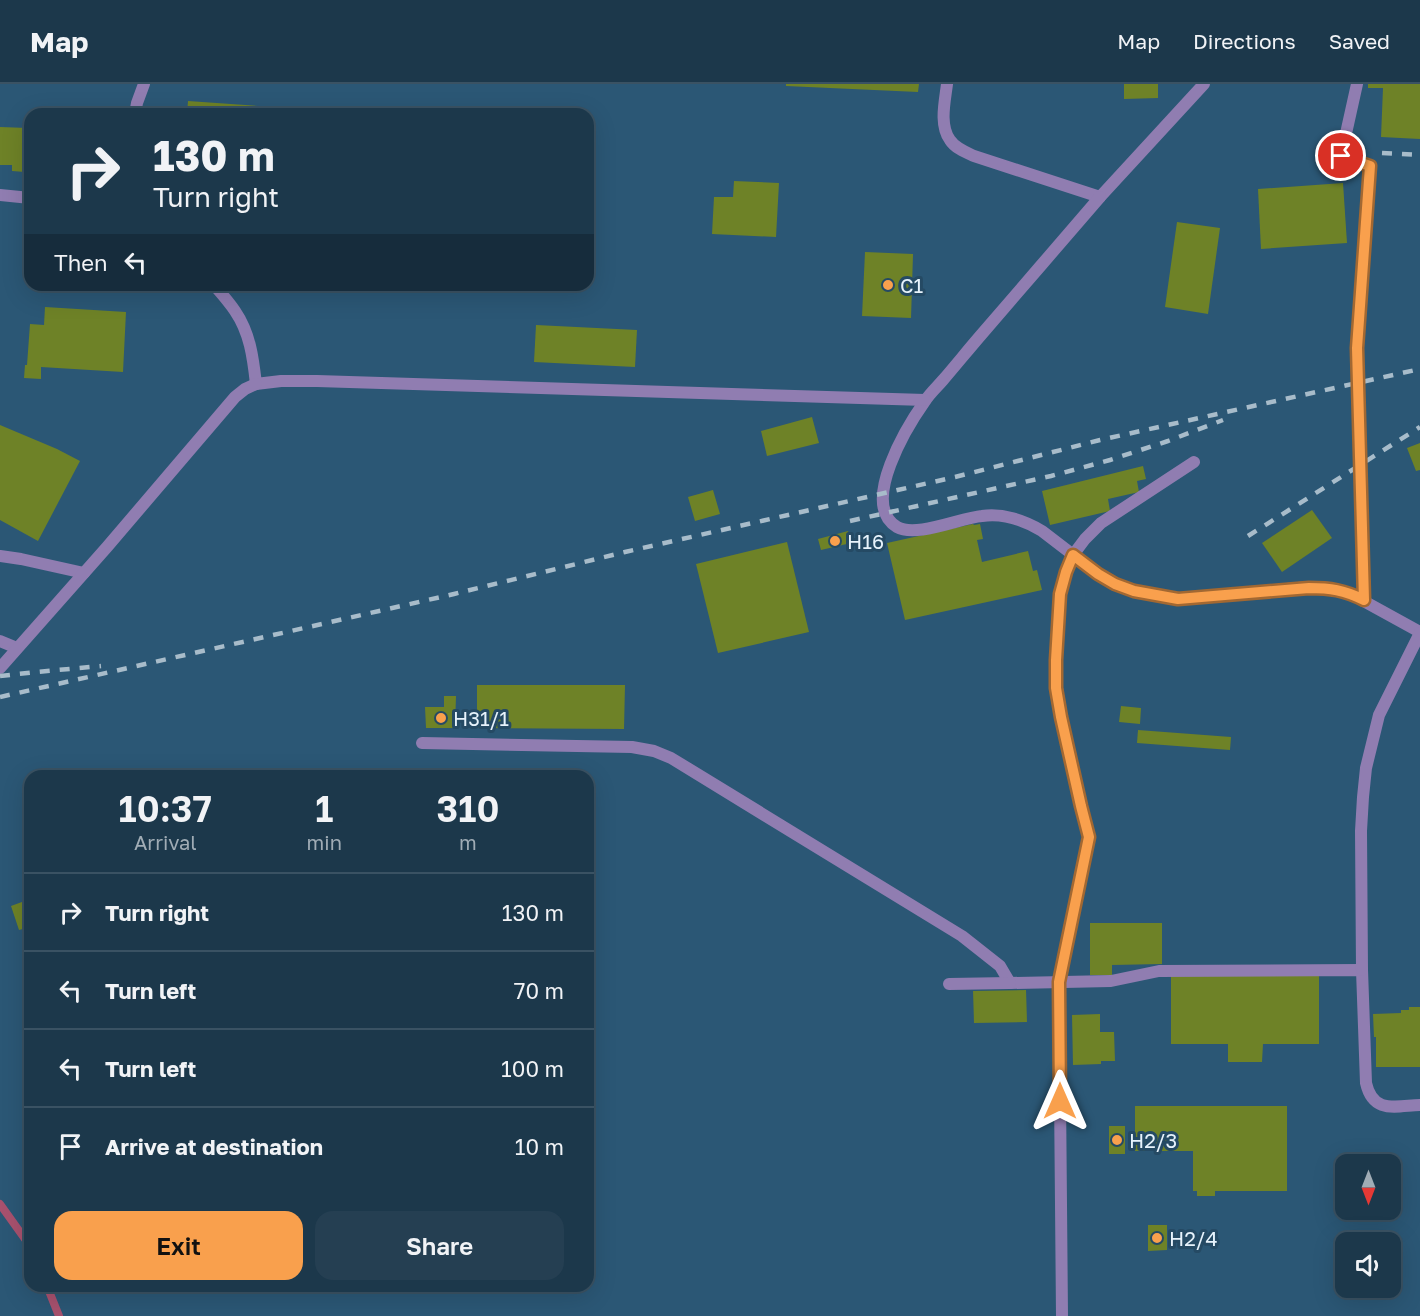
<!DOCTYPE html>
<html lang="en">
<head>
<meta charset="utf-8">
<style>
  body { margin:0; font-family:"Golos Text",sans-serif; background:#253f52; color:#f1f3f6; height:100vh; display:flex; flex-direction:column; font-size:22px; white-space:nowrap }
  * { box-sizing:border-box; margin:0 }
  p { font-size:20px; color:#a0acb5 }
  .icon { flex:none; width:33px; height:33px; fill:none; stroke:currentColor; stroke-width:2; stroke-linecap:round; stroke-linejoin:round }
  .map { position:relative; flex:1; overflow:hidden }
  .panel { position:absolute; left:24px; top:686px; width:570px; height:522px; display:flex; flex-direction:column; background:#1c384b; border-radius:18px; box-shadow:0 6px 24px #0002,0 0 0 2px #3a5263 }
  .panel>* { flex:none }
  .top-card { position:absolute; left:24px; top:24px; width:570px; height:183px; border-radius:18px; box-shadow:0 6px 24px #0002,0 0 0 2px #3a5263; background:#1c384b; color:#f1f3f6; overflow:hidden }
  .needle { width:39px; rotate:180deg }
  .buttons { position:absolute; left:1335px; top:1070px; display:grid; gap:12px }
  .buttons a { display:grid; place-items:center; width:66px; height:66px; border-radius:12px; background:#1c384b; box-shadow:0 6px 24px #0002,0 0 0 2px #3a5263; font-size:30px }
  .pin { position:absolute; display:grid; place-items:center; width:51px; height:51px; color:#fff; margin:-26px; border:3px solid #fff; border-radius:50%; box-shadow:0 2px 6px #0007 }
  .me { position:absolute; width:66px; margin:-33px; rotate:0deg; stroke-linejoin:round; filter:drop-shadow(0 0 4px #0008) }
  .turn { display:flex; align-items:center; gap:21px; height:126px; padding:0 30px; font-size:27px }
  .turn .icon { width:78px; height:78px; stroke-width:2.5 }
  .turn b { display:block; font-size:42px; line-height:51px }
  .then { display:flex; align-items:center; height:57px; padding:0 30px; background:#0003; gap:12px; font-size:22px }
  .eta { display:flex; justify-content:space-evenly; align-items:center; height:102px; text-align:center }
  .eta b { font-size:36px; font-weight:600; line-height:42px }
  .cta { display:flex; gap:12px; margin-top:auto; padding:12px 30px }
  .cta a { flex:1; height:69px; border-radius:18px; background:#f9a04d; color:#111; font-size:24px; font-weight:600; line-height:69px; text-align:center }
  .cta a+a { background:#253f52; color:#f1f3f6 }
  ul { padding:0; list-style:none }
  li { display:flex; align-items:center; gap:18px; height:78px; padding:0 30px; border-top:2px solid #3a5263 }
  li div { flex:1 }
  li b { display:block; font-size:22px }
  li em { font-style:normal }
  header { display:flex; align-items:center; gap:36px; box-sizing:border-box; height:84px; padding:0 30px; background:#1c384b; border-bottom:2px solid #3a5263 }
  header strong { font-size:28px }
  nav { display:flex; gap:33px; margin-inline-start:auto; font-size:21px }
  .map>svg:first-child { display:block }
</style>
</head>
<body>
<header>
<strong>Map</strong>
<nav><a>Map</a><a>Directions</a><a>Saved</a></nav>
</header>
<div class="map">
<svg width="1420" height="1232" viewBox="0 0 1420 1232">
  <rect width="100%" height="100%" fill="#254a64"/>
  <path fill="#2b5775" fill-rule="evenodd" d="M0 0H1420V1232H0ZM30 30H588V201H30ZM30 692H588V1202H30ZM1346 1080H1390V1125H1346ZM1346 1158H1390V1203H1346Z"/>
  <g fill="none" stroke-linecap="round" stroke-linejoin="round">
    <g stroke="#a7516e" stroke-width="8">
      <polyline points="0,1120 30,1162"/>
      <polyline points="47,1202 59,1232"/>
    </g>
  </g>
  <g fill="#6e8227">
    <polygon points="786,0 919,0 918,8 786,2"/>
    <polygon points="1124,0 1158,0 1158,14 1124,15"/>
    <polygon points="1368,0 1420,0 1420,55 1381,53 1383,4 1368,4"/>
    <polygon points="188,17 344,28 344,30 187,30"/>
    <polygon points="0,43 28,44 25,88 12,87 12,81 0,81"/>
    <polygon points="734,97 779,99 776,153 712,150 714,113 733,113"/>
    <polygon points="1343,99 1347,159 1261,165 1258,105"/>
    <polygon points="1177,138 1220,144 1208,230 1165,223"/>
    <polygon points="865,168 913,170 911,234 862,232"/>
    <polygon points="45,223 126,228 123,288 41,283 41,295 24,294 25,281 27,281 30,240 44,241"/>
    <polygon points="536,241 637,246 635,283 534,278"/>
    <polygon points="812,333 819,359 767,372 761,347"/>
    <polygon points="0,341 57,365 80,377 38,457 0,436"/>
    <polygon points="1420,359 1420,386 1416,387 1407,364"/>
    <polygon points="1143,382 1146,395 1137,397 1139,408 1108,415 1110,427 1050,441 1042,407"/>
    <polygon points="713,406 720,430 695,437 688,413"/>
    <polygon points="1312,426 1332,454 1282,488 1262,459"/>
    <polygon points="973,440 974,441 980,440 983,455 977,456 982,478 1028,467 1033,487 1037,486 1042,506 905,536 887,459"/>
    <polygon points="848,447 851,459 821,466 818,455"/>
    <polygon points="787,458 809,548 718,569 696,480"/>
    <polygon points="477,601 625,601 624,645 477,644"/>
    <polygon points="444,612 456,612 455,644 426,644 425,623 444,623"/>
    <polygon points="1121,622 1141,624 1140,640 1119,638"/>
    <polygon points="1138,646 1231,653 1230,666 1137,659"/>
    <polygon points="30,815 30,843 19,846 11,822"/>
    <polygon points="1090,839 1162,839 1162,880 1112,881 1112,891 1090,891"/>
    <polygon points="1171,892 1319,892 1319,960 1263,960 1262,978 1228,978 1228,960 1171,960"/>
    <polygon points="1026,906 1027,938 974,939 973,907"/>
    <polygon points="1409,923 1420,923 1420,983 1376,983 1376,953 1374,953 1373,930 1401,929 1401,926 1409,926"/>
    <polygon points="1100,930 1100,948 1114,948 1115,977 1101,977 1101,980 1073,981 1072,931"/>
    <polygon points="1135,1022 1287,1022 1287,1107 1215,1107 1215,1112 1197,1112 1197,1107 1193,1107 1193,1067 1135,1067"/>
    <rect x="1109" y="1042" width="16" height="28"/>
    <polygon points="1148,1141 1167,1141 1167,1166 1148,1167"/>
  </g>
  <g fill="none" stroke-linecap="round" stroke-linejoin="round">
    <g stroke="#907db1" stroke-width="12">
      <path d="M947 0C945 17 939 41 950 56 955 64 965 68 974 72L1100 113 1204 0"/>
      <polyline points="1357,0 1341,72 1370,82 1357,264 1364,516"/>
      <polyline points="135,30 137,19 144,0"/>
      <polyline points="0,111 30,114"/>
      <path d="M1100 113C1060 159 1021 205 981 251 968 266 956 281 943 296 937 303 930 309 925 317 908 341 859 420 897 443 916 454 960 434 982 432 1002 429 1024 436 1042 447L1098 490 1115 500 1134 507 1155 511 1177 515 1309 503 1330 504 1349 509 1420 548"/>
      <path d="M214 201C221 209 229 218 235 227 250 249 253 273 256 300L281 297H317L925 316"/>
      <polyline points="0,472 21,475 84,489"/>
      <polyline points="0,557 17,564"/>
      <polyline points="0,584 107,463 235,313 245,305 256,300"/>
      <path d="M422 659 632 663 654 667 671 674 962 852 1000 882 1010 899 1111 897 1159 887 1362 886 1366 999C1373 1030 1395 1022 1420 1021"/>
      <polyline points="1362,886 1361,747 1363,713 1366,684 1379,631 1420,549"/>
      <polyline points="949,900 1010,899"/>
      <polyline points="1062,1232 1059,898 1089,753 1081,722 1061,633 1057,604 1056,576 1060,510 1066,488 1073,471 1085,455 1101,439 1194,378"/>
    </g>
    <g stroke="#a8bcca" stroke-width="4.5" stroke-dasharray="10 10" stroke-linecap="butt">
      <polyline points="1382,69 1420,71"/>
      <polyline points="850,437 1051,392 1110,376 1168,357 1223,336"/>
      <polyline points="1248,452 1420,343"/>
      <polyline points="0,592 36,588 101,582"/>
      <polyline points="0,613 454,510 625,468 955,393 1100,356 1420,285"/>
    </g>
  </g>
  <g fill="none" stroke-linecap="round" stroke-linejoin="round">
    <defs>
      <path id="route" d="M1060 1017 1059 898 1089 753 1081 722 1061 633 1056 604V576L1060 510 1066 488 1073 471 1098 490 1115 500 1134 507 1178 515 1309 504C1330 504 1344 506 1364 516L1357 264 1370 82 1341 72"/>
    </defs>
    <use href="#route" stroke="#a26832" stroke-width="15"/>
    <use href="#route" stroke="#f9a04d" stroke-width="10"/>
  </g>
  <g fill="#f9a04d" stroke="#254a64" stroke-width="2">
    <circle cx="888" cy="201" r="6"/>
    <circle cx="835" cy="457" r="6"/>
    <circle cx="441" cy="634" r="6"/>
    <circle cx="1117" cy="1056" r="6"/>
    <circle cx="1157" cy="1154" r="6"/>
  </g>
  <g text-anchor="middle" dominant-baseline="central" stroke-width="6" stroke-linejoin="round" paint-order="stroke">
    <g font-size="20" fill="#e7f3fc" stroke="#254a64" text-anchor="start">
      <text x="900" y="201">C1</text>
      <text x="847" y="457">H16</text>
      <text x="453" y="634">H31/1</text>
      <text x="1129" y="1056">H2/3</text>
      <text x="1169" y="1154">H2/4</text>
    </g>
  </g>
</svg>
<div class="buttons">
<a><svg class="needle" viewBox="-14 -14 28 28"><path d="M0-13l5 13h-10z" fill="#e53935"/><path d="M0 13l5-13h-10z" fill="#a0acb5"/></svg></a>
<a><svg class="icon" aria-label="sound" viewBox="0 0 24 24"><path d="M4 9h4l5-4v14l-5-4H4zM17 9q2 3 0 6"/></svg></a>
</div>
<div class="pin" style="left:1341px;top:72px;background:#d93025"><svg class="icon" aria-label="arrive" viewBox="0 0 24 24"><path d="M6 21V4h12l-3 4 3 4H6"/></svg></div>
<svg class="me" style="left:1060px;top:1017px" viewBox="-20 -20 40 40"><path d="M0-17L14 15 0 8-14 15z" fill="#f9a04d" stroke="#fff" stroke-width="4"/></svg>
<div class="top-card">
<div class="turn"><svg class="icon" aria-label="right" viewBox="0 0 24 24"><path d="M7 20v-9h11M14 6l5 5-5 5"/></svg><div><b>130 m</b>Turn right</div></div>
<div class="then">Then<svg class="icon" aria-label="left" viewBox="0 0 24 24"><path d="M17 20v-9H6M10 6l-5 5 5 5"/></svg></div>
</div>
<section class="panel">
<div class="eta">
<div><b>10:37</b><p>Arrival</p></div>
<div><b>1</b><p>min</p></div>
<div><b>310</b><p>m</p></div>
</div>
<ul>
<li><svg class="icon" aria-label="right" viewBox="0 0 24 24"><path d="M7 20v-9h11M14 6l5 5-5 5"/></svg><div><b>Turn right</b></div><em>130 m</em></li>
<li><svg class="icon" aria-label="left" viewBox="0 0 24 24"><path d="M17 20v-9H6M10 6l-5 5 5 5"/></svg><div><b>Turn left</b></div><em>70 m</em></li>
<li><svg class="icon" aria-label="left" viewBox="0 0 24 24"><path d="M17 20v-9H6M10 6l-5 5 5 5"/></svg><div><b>Turn left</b></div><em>100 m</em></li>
<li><svg class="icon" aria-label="arrive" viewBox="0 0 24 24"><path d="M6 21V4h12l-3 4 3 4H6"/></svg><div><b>Arrive at destination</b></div><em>10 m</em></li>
</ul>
<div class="cta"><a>Exit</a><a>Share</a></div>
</section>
</div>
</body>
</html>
